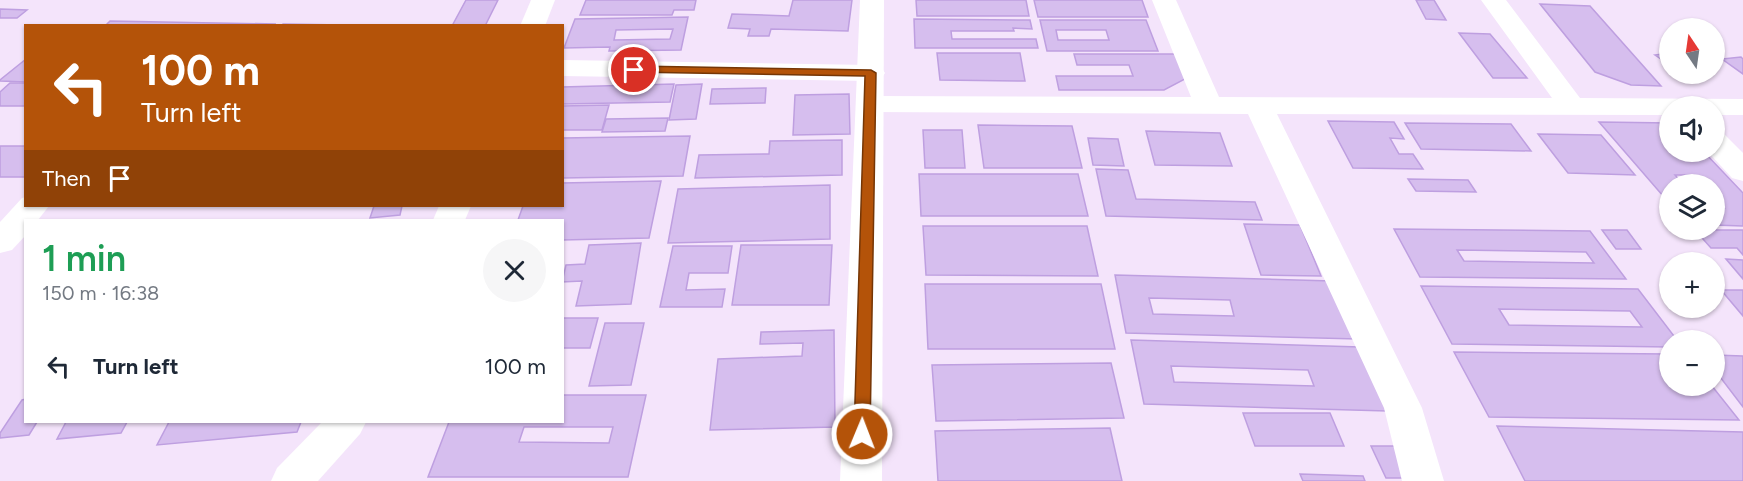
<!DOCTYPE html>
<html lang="en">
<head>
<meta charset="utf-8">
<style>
  body { margin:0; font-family:Figtree,sans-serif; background:#f6f6f7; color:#1f2937; height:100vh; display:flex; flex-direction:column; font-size:22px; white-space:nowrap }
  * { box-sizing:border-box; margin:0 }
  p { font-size:20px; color:#747a83 }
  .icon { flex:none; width:33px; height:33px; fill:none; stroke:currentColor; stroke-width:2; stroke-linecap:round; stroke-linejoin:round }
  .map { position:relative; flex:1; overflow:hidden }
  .panel { position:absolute; left:24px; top:219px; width:540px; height:204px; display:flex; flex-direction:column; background:#fff; border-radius:0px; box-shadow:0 2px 4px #0004 }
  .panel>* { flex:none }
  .banner { position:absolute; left:24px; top:24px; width:540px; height:183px; border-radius:0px; box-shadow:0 2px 4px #0004; background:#b45309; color:#fff; overflow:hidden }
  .needle { width:39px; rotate:347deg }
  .tools { position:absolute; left:1659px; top:18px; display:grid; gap:12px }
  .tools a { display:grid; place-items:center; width:66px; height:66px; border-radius:50%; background:#fff; box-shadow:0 2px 4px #0004; font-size:30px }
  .pin { position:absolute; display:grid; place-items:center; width:51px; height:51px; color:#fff; margin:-26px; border:3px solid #fff; border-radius:50%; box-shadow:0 2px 6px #0007 }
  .me { position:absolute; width:66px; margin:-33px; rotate:1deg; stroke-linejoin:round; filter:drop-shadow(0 0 4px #0008) }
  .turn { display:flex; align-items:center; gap:21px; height:126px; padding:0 18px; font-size:27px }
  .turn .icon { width:78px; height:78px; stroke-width:2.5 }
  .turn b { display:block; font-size:42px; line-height:51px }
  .then { display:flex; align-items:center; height:57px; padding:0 18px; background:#0003; gap:12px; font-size:22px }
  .round { display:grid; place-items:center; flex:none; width:63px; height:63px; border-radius:32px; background:#f6f6f7 }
  .summary { display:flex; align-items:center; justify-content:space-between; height:102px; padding:0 18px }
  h1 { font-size:36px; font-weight:600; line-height:45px; color:#1e9e55 }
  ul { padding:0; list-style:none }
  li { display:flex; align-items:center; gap:18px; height:90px; padding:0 18px }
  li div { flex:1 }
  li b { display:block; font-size:22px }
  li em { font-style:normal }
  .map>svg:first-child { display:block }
</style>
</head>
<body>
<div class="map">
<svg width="1743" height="481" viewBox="0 0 1743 481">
  <rect width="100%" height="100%" fill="#f4e4fb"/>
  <g fill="#d6beee" stroke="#be9fe0" stroke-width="1.5" fill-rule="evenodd">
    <polygon points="466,0 498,0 485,26 452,26"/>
    <polygon points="586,0 696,0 694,10 674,10 672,15 580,15"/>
    <polygon points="793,0 852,0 848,31 771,29 769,36 748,36 750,29 728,28 732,14 789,16"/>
    <polygon points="916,0 1026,0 1029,16 917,16"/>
    <polygon points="1034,0 1142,0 1148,17 1038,17"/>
    <polygon points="1416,0 1434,0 1446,20 1426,19"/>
    <polygon points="1540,4 1590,6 1661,86 1631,85 1595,72"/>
    <polygon points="0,9 27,10 17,18 0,18"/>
    <path d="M688 17 681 50 609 51 610 47 564 48 575 19ZM673 29 670 39 614 40 616 30Z"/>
    <polygon points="914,19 1030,20 1032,29 1013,28 1014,31 951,31 952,39 1036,39 1038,48 915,48"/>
    <path d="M1040 20H1146L1158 51H1047ZM1056 30H1106L1109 40H1058Z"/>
    <polygon points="110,21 276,24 105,26"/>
    <polygon points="283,24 401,26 282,26"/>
    <polygon points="1459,33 1490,34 1527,78 1493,78"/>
    <polygon points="937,53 1020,53 1025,81 940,80"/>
    <polygon points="1670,53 1670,65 1655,55"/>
    <polygon points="1074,54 1175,54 1185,79 1164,90 1059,90 1056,76 1133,76 1129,65 1077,65"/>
    <polygon points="1741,57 1743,59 1743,74 1722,59"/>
    <polygon points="26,59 26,82 0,81 0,80"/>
    <polygon points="10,83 26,83 26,106 0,106 0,92"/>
    <polygon points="674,84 670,102 562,104 562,87"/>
    <polygon points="702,84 696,119 669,120 676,85"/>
    <polygon points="766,88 765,103 710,104 712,89"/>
    <polygon points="849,94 850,134 793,135 795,95"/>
    <polygon points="609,105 602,130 562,130 562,106"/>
    <polygon points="668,118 665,131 602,132 606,119"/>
    <polygon points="1328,121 1394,122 1404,139 1390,138 1399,154 1413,154 1423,169 1353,168"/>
    <polygon points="1599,122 1670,123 1670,152 1704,152 1743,193 1743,226 1714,225 1714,208 1724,208 1714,198 1714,184 1702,184 1694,175 1675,175 1683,184 1670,184 1670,204"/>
    <polygon points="1405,123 1511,124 1531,151 1421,149"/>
    <polygon points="978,125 1072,126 1082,168 984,168"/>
    <polygon points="923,130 962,130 965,168 925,168"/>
    <polygon points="1146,131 1220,133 1232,166 1155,165"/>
    <polygon points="1538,134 1601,135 1635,175 1568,173"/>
    <polygon points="690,136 683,176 562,178 562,138"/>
    <polygon points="1088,138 1118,139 1124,166 1093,165"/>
    <polygon points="842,140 842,175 695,178 699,155 769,154 770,141"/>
    <rect x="0" y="146" width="26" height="31"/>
    <polygon points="1096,169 1128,170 1136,199 1255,202 1262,220 1106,216"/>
    <polygon points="919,174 1078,174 1088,216 921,216"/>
    <polygon points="1408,179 1468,180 1476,192 1416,191"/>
    <polygon points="661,181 649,238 562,240 562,220 518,220 523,206 562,206 562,183"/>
    <polygon points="830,185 830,239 668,243 678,189"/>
    <polygon points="374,206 402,206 400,215 370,218"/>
    <polygon points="1244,224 1300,225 1321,276 1261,275"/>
    <polygon points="923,226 1087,226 1098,276 926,275"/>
    <path d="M1394 229 1590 231 1626 279 1420 277ZM1457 250 1586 252 1594 263 1464 261Z"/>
    <polygon points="1602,230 1627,230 1641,249 1616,249"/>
    <polygon points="1695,230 1743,230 1743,255 1737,248 1711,248"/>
    <polygon points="641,243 631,304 576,306 582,281 562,282 566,265 585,264 589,245"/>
    <polygon points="741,245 832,245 829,305 732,305"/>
    <polygon points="673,246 732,246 728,273 689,273 686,290 725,289 722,307 660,307"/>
    <polygon points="1726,259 1743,260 1743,279"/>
    <path d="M1115 275 1332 281 1357 339 1126 333ZM1149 298 1230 300 1234 316 1153 314Z"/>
    <polygon points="925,284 1101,284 1115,349 928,349"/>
    <path d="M1421 286 1638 289 1677 340H1670V347L1452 344ZM1499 309 1630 311 1642 327 1509 325Z"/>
    <polygon points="1721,290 1743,290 1743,316"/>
    <polygon points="562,318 598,318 590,348 562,348"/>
    <polygon points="605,323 644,323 631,385 589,386"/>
    <polygon points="834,330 835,427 710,430 718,359 802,356 803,343 760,344 761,332"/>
    <path d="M1131 340 1360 347 1387 411 1144 404ZM1171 366 1308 370 1314 386 1174 382Z"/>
    <polygon points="1454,352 1670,354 1670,386 1712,386 1739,420 1489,417"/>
    <polygon points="1714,355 1743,356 1743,407 1714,369"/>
    <polygon points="1111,363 1124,418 936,421 932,365"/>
    <path d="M562 395H646L628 477H428L449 422H562ZM524 427H613L609 443 519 442Z"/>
    <polygon points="26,399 26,422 37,422 29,435 0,438 0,433 22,400"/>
    <polygon points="1243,413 1330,413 1344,446 1255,446"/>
    <polygon points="66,422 127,422 121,433 57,439"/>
    <polygon points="169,422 301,422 297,432 157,445"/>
    <polygon points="1497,426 1743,432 1743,481 1525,481"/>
    <polygon points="1110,428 1122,481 938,481 935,431"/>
    <polygon points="1371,446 1403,446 1418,478 1386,478"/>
    <polygon points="1300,474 1363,476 1365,481 1303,481"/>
  </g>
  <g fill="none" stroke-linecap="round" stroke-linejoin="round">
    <g fill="#fff" fill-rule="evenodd">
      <polygon points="531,0 555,0 545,26 520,26"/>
      <polygon points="1152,0 1176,0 1219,97 1552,98 1481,0 1506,0 1580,98 1743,99 1743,115 1714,115 1714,106 1670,106 1670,115 1277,114 1422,408 1444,481 1402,481 1384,408 1248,114 870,112 860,110 856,104 860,98 870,96 1191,97"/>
      <polygon points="562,60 871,65 881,67 885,73 881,79 871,81 562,76"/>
      <polygon points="1714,131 1724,134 1743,153 1743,181 1732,178 1708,152 1714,152"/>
      <polygon points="26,197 26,206 49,206 38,220 26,220 26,235 12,250 0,253 0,222 22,198"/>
      <polygon points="439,206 471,206 465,220 433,220"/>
      <polygon points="322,422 366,422 360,434 318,481 271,481 277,468"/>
    </g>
    <polygon fill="#fff" fill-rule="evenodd" points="860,0 884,0 882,481 840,481"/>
  </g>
  <polygon fill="#b45309" stroke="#753606" stroke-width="1.5" points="634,66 871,70 876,73 870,434 868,439 862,441 856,439 854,434 865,76 630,72 628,70"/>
</svg>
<div class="tools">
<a><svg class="needle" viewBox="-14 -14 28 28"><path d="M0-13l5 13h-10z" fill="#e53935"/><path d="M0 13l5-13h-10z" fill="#747a83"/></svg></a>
<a><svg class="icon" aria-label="sound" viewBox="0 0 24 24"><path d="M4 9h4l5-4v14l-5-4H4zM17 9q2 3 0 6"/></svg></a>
<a><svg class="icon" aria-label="layers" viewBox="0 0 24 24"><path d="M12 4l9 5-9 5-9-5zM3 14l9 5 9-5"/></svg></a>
<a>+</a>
<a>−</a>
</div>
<div class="pin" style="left:634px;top:70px;background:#d93025"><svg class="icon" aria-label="arrive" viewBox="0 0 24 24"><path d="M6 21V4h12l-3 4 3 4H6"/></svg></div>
<svg class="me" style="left:862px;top:434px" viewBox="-20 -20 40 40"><circle r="17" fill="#b45309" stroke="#fff" stroke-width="3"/><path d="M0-11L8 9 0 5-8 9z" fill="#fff"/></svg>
<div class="banner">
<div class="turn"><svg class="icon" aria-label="left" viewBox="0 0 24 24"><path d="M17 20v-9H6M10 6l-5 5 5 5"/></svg><div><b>100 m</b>Turn left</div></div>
<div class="then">Then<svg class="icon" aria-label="arrive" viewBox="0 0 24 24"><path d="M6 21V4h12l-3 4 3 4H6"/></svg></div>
</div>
<section class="panel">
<div class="summary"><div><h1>1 min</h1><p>150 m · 16:38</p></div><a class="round"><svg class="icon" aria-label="close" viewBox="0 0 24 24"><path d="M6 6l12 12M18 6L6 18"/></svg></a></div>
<ul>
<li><svg class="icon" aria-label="left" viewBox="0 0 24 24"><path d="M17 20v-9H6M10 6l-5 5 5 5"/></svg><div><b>Turn left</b></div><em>100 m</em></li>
</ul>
</section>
</div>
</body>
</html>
